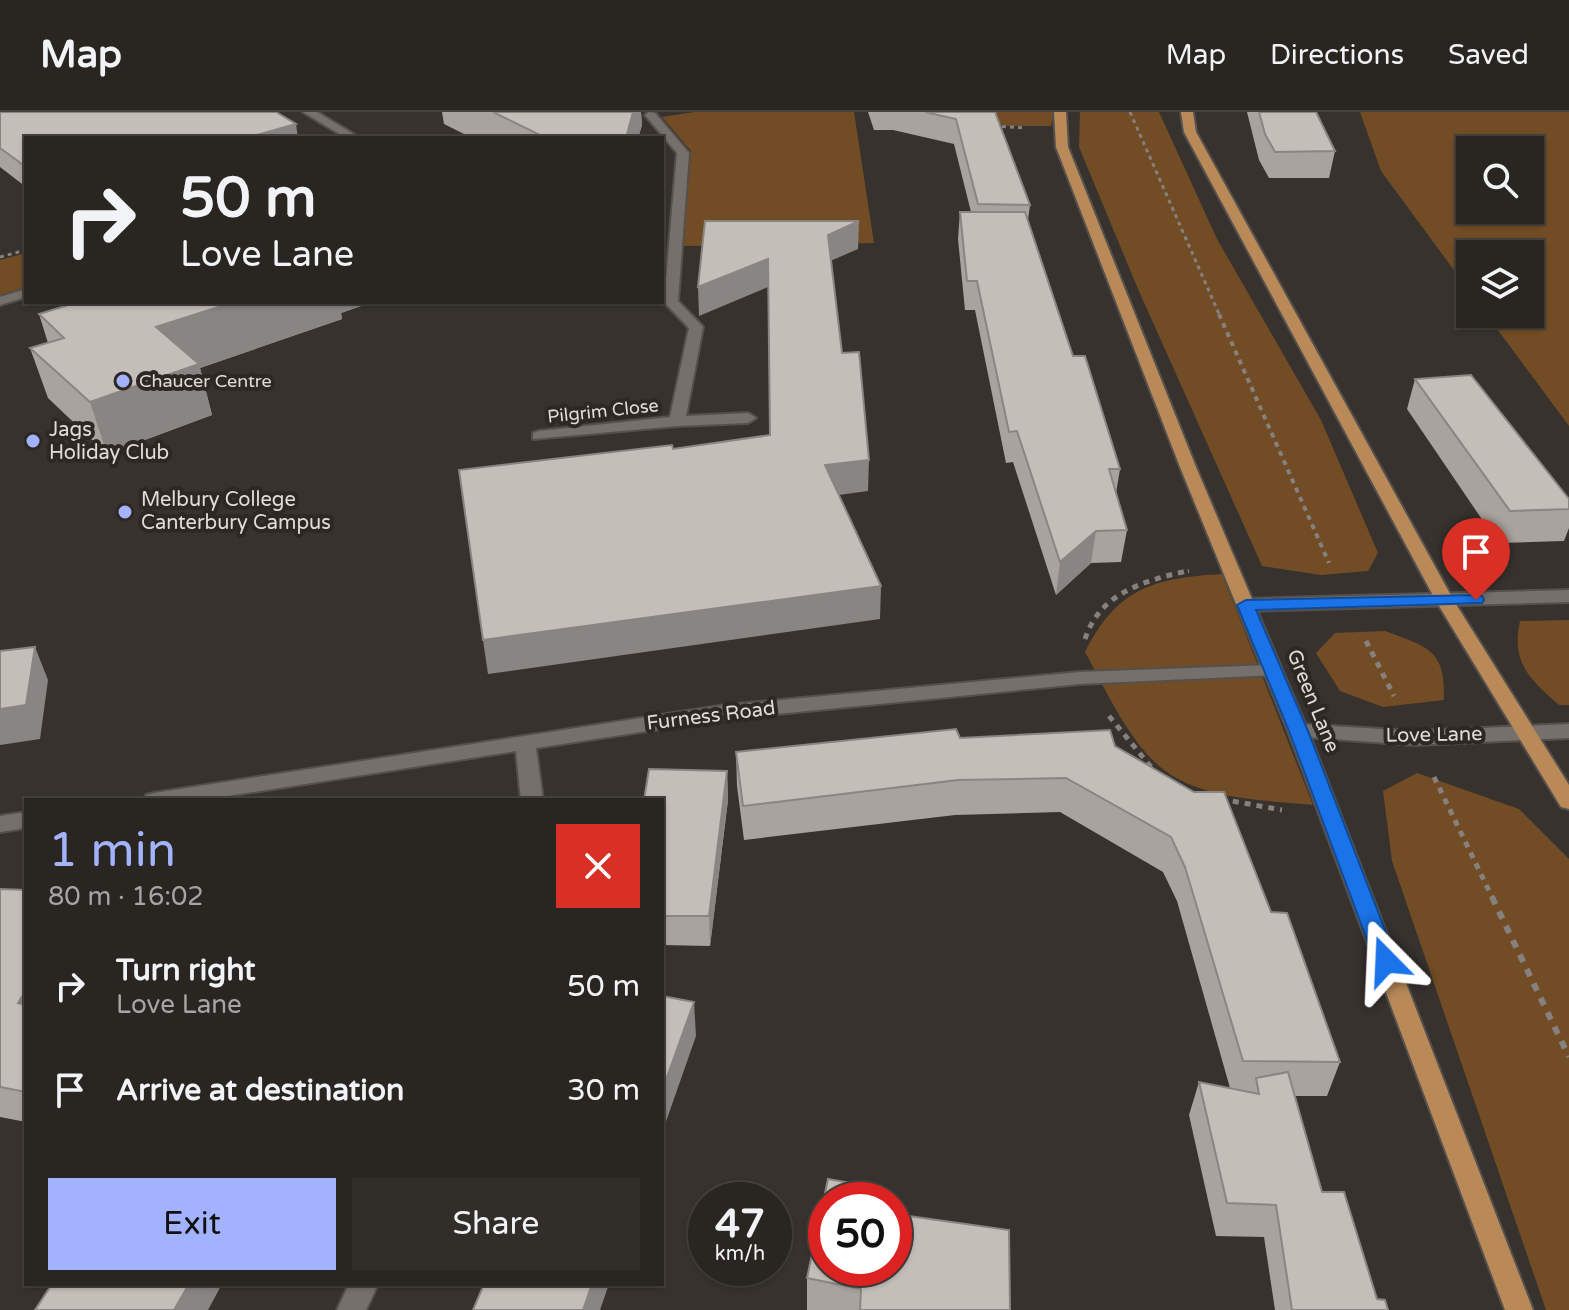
<!DOCTYPE html>
<html lang="en">
<head>
<meta charset="utf-8">
<style>
  body { margin:0; font-family:"Varela Round",sans-serif; background:#312e2a; color:#f1f3f6; height:100vh; display:flex; flex-direction:column; font-size:30px; white-space:nowrap }
  * { box-sizing:border-box; margin:0 }
  p { font-size:26px; color:#a5a5a5 }
  .icon { flex:none; width:44px; height:44px; fill:none; stroke:currentColor; stroke-width:2; stroke-linecap:round; stroke-linejoin:round }
  .map { position:relative; flex:1; overflow:hidden }
  .drawer { position:absolute; left:24px; top:686px; width:640px; height:488px; display:flex; flex-direction:column; background:#292622; border-radius:0px; box-shadow:0 2px 6px #0004,0 0 0 2px #454340 }
  .drawer>* { flex:none }
  .banner { position:absolute; left:24px; top:24px; width:640px; height:168px; border-radius:0px; box-shadow:0 2px 6px #0004,0 0 0 2px #454340; background:#292622; color:#f1f3f6; overflow:hidden }
  .tools { position:absolute; left:1456px; top:24px; display:grid; gap:16px }
  .tools a { display:grid; place-items:center; width:88px; height:88px; border-radius:0px; background:#292622; box-shadow:0 2px 6px #0004,0 0 0 2px #454340; font-size:40px }
  .speed { position:absolute; left:688px; top:1070px; display:flex; gap:16px; font-size:40px; font-weight:700; text-align:center }
  .speed>* { display:grid; place-content:center; width:104px; height:104px; border-radius:50%; background:#292622; box-shadow:0 2px 6px #0004,0 0 0 2px #454340; line-height:1 }
  .speed small { font-size:20px; font-weight:400 }
  .speed .limit { border:12px solid #d22; background:#fff; color:#111 }
  .pin { position:absolute; display:grid; place-items:center; width:68px; height:68px; color:#fff; margin:-82px -34px; border-radius:50% 50% 50% 0; rotate:-45deg; box-shadow:0 0 8px #0007 }
  .pin .icon { rotate:45deg }
  .me { position:absolute; width:88px; margin:-44px; rotate:339deg; stroke-linejoin:round; filter:drop-shadow(0 0 6px #0008) }
  .turn { display:flex; align-items:center; gap:28px; height:168px; padding:0 24px; font-size:36px }
  .turn .icon { width:104px; height:104px; stroke-width:2.5 }
  .turn b { display:block; font-size:56px; line-height:68px }
  .round { display:grid; place-items:center; flex:none; width:84px; height:84px; border-radius:0px; background:#312e2a }
  .summary { display:flex; align-items:center; justify-content:space-between; height:136px; padding:0 24px }
  h1 { font-size:48px; font-weight:600; line-height:60px; color:#a3b2fd }
  .button { display:flex; gap:16px; margin-top:auto; padding:16px 24px }
  .button a { flex:1; height:92px; border-radius:0px; background:#a3b2fd; color:#111; font-size:32px; font-weight:600; line-height:92px; text-align:center }
  .button a+a { background:#312e2a; color:#f1f3f6 }
  ul { padding:0; list-style:none }
  li { display:flex; align-items:center; gap:24px; height:104px; padding:0 24px }
  li div { flex:1 }
  li b { display:block; font-size:30px }
  li em { font-style:normal }
  header { display:flex; align-items:center; gap:48px; box-sizing:border-box; height:112px; padding:0 40px; background:#292622; border-bottom:2px solid #454340 }
  header strong { font-size:38px }
  nav { display:flex; gap:44px; margin-inline-start:auto; font-size:28px }
  .map>svg:first-child { display:block }
</style>
</head>
<body>
<header>
<strong>Map</strong>
<nav><a>Map</a><a>Directions</a><a>Saved</a></nav>
</header>
<div class="map">
<svg width="1569" height="1198" viewBox="0 0 1569 1198">
  <rect width="100%" height="100%" fill="#37322e"/>
  <g fill="#724c25" fill-rule="evenodd">
    <polygon points="694,0 854,0 874,131 683,134 691,39 662,5"/>
    <polygon points="942,0 1054,0 1051,14 1008,14"/>
    <polygon points="1080,0 1159,0 1217,127 1321,308 1378,441 1368,459 1321,463 1262,454 1138,177 1079,35"/>
    <path d="M1360 0H1569V314L1486 202H1530V142H1470V180L1381 59ZM1530 38V98H1470V38Z"/>
    <polygon points="26,141 26,175 0,183 0,148"/>
    <path d="M1222 462 1313 693C1265 688 1204 688 1164 658 1129 631 1106 578 1085 540 1117 476 1154 466 1222 462Z"/>
    <path d="M1569 508V593H1559C1529 567 1511 550 1520 509Z"/>
    <path d="M1385 519C1428 535 1446 538 1444 588L1383 595 1340 579 1316 541 1335 521Z"/>
    <polygon points="1417,661 1519,697 1569,747 1569,1198 1546,1198 1392,749 1383,679"/>
  </g>
  <g fill="none" stroke-linecap="round" stroke-linejoin="round">
    <defs>
      <g id="minor">
        <polygon points="303,0 317,0 360,26 346,26"/>
        <polygon points="649,0 655,1 689,41 678,189 703,215 686,304 748,301 756,306 748,311 677,314 533,327 533,321 539,319 670,305 689,216 664,190 677,41 645,3"/>
        <polygon points="26,177 26,185 0,193 0,185"/>
        <polygon points="1569,478 1569,490 1246,499 1237,493 1246,487"/>
        <polygon points="1272,553 1282,559 1279,563 1080,572 726,607 536,636 543,688 521,688 516,639 202,688 143,688 146,683 154,681 726,593 1080,560"/>
        <polygon points="1298,612 1414,619 1569,612 1569,626 1414,633 1291,624 1288,619"/>
        <polygon points="26,700 26,716 0,720 0,704"/>
        <polygon points="349,1172 378,1172 366,1198 337,1198"/>
      </g>
      <g id="major">
        <polygon points="1054,0 1066,0 1068,35 1196,355 1308,619 1533,1198 1505,1198 1288,619 1180,355 1056,35"/>
        <polygon points="1181,0 1193,0 1196,20 1454,489 1569,673 1569,697 1561,695 1436,489 1184,20"/>
      </g>
    </defs>
    <use href="#minor" stroke="#54504d" stroke-width="4"/>
    <use href="#major" stroke="#54504d" stroke-width="4"/>
    <g stroke="#86817e" stroke-width="3" stroke-dasharray="4 4" stroke-linecap="butt">
      <polyline points="1130,0 1220,204"/>
      <polyline points="994,14 1024,16"/>
      <polyline points="0,145 26,138"/>
    </g>
    <g stroke="#86817e" stroke-width="4" stroke-dasharray="5 5" stroke-linecap="butt">
      <polyline points="1219,202 1329,451"/>
      <polyline points="1178,461 1189,459"/>
    </g>
    <g stroke="#86817e" stroke-width="5" stroke-dasharray="6 6" stroke-linecap="butt">
      <path d="M1085 527C1100 481 1143 469 1187 459"/>
      <polyline points="1366,529 1394,584"/>
      <polyline points="1109,604 1156,661"/>
      <polyline points="1434,665 1493,787"/>
      <polyline points="1221,687 1282,698"/>
    </g>
    <polyline stroke="#86817e" stroke-width="6" stroke-dasharray="8 8" stroke-linecap="butt" points="1492,785 1569,945"/>
    <use href="#minor" fill="#76706c" fill-rule="evenodd"/>
    <use href="#major" fill="#b98a58" fill-rule="evenodd"/>
  </g>
  <g fill="#a9a39f">
    <polygon points="0,0 26,26 26,75 0,55"/>
    <polygon points="442,0 641,0 642,13 638,26 472,26 444,12"/>
    <polygon points="868,0 995,0 1030,93 1028,108 1073,244 1120,357 1116,381 1127,418 1121,450 1091,451 1056,483 1013,350 1006,351 975,198 965,198 958,127 960,100 971,100 954,32 893,18 874,18"/>
    <polygon points="1247,0 1316,0 1335,39 1329,66 1269,66 1259,48"/>
    <polygon points="364,193 341,201 342,207 200,256 212,303 107,342 48,286 30,236 48,231 39,202"/>
    <polygon points="1415,267 1569,387 1569,416 1564,429 1498,431 1407,297"/>
    <polygon points="960,626 1115,634 1271,800 1340,950 1327,984 1295,984 1322,1080 1377,1187 1388,1198 1275,1198 1264,1125 1216,1124 1189,1003 1199,970 1230,976 1177,789 1163,760 1060,700 955,703 744,728 737,674 736,640"/>
    <polygon points="727,659 728,688 710,834 662,833 662,688"/>
    <polygon points="0,777 26,778 26,1010 0,1005"/>
    <polygon points="826,1088 1010,1198 807,1198 807,1166"/>
  </g>
  <g fill="#898582">
    <polygon points="542,0 641,0 642,13 638,26 626,26"/>
    <polygon points="296,12 298,26 245,26"/>
    <polygon points="859,109 858,137 828,150 828,123"/>
    <polygon points="768,147 768,175 699,204 698,175"/>
    <polygon points="234,190 364,190 364,193 341,201 342,207 200,256 212,303 107,342 90,290 156,215"/>
    <polygon points="869,348 868,379 824,385 825,353"/>
    <polygon points="1096,419 1091,451 1056,483 1060,450"/>
    <polygon points="881,474 880,507 488,562 483,528"/>
    <polygon points="35,535 48,568 40,627 0,633 0,597"/>
    <polygon points="727,659 728,688 710,834 709,804"/>
    <polygon points="26,878 26,908 18,891"/>
    <polygon points="694,890 696,924 662,1021 662,979"/>
    <polygon points="189,1172 222,1172 208,1198 174,1198"/>
    <polygon points="592,1172 609,1172 600,1198 583,1198"/>
  </g>
  <g fill="#c4beb9" stroke="#898582" stroke-width="2">
    <polygon points="0,0 276,0 296,12 246,26 26,26 26,55 0,36"/>
    <polygon points="493,0 633,0 626,26 546,26"/>
    <polygon points="925,0 995,0 1030,93 978,92 956,7"/>
    <polygon points="1259,0 1316,0 1335,39 1275,40 1265,22"/>
    <polygon points="960,100 1025,100 1073,244 1085,244 1120,357 1109,357 1127,418 1096,419 1060,450 1017,319 1009,320 977,169 967,169"/>
    <polygon points="705,109 859,109 828,123 842,241 859,240 869,348 825,353 881,474 483,528 459,358 672,333 673,337 770,323 768,147 698,175"/>
    <polygon points="78,190 234,190 156,215 199,252 90,290 30,236 64,226 39,202"/>
    <polygon points="1471,263 1569,387 1569,397 1510,399 1415,267"/>
    <polygon points="35,535 26,593 0,597 0,539"/>
    <polygon points="956,617 960,626 1110,618 1115,634 1194,680 1224,680 1271,800 1287,801 1340,950 1243,949 1185,755 1171,725 1066,666 958,668 743,694 736,640"/>
    <polygon points="649,657 727,659 709,804 662,804 662,688 644,688"/>
    <polygon points="0,777 26,778 26,878 18,891 26,893 26,980 0,975"/>
    <polygon points="662,884 694,890 662,979"/>
    <polygon points="1288,960 1322,1080 1344,1080 1377,1187 1385,1188 1388,1198 1292,1198 1276,1093 1227,1091 1199,970 1259,982 1256,966"/>
    <polygon points="828,1067 874,1075 872,1088 826,1088 826,1156 894,1156 894,1102 1009,1118 1010,1198 860,1198 861,1177 807,1166"/>
    <polygon points="52,1172 189,1172 174,1198 35,1198"/>
    <polygon points="484,1172 592,1172 583,1198 473,1198"/>
  </g>
  <polygon fill="#1a73e8" stroke="#114b97" stroke-width="2" points="1476,483 1482,484 1484,488 1482,491 1256,498 1308,619 1397,849 1393,855 1386,858 1378,855 1375,849 1289,619 1237,493 1246,488"/>
  <g fill="#a3b2fd" stroke="#2d2824" stroke-width="3">
    <circle cx="123" cy="269" r="8"/>
    <circle cx="33" cy="329" r="8"/>
    <circle cx="125" cy="400" r="8"/>
  </g>
  <g text-anchor="middle" dominant-baseline="central" stroke-width="8" stroke-linejoin="round" paint-order="stroke">
    <g font-size="18" fill="#e0dcda" stroke="#2d2824" text-anchor="start">
      <text x="139" y="269">Chaucer Centre</text>
    </g>
    <g font-size="18" fill="#e0dcda" stroke="#2d2824">
      <text transform="translate(603 299) rotate(-6)">Pilgrim Close</text>
    </g>
    <g font-size="20" fill="#e0dcda" stroke="#2d2824" text-anchor="start">
      <text x="49" y="318">Jags<tspan x="49" dy="23">Holiday Club</tspan></text>
      <text x="141" y="388">Melbury College<tspan x="141" dy="23">Canterbury Campus</tspan></text>
    </g>
    <g font-size="20" fill="#e0dcda" stroke="#2d2824">
      <text transform="translate(1313 589) rotate(68)">Green Lane</text>
      <text transform="translate(711 604) rotate(-7)">Furness Road</text>
      <text transform="translate(1434 623) rotate(-1)">Love Lane</text>
    </g>
  </g>
</svg>
<div class="tools">
<a><svg class="icon" aria-label="search" viewBox="0 0 24 24"><circle cx="10" cy="10" r="6"/><path d="M15 15l6 6"/></svg></a>
<a><svg class="icon" aria-label="layers" viewBox="0 0 24 24"><path d="M12 4l9 5-9 5-9-5zM3 14l9 5 9-5"/></svg></a>
</div>
<div class="speed"><div>47<small>km/h</small></div><div class="limit">50</div></div>
<div class="pin" style="left:1476px;top:488px;background:#d93025"><svg class="icon" aria-label="arrive" viewBox="0 0 24 24"><path d="M6 21V4h12l-3 4 3 4H6"/></svg></div>
<svg class="me" style="left:1386px;top:849px" viewBox="-20 -20 40 40"><path d="M0-17L14 15 0 8-14 15z" fill="#1a73e8" stroke="#fff" stroke-width="4"/></svg>
<div class="banner">
<div class="turn"><svg class="icon" aria-label="right" viewBox="0 0 24 24"><path d="M7 20v-9h11M14 6l5 5-5 5"/></svg><div><b>50 m</b>Love Lane</div></div>
</div>
<section class="drawer">
<div class="summary"><div><h1>1 min</h1><p>80 m · 16:02</p></div><a class="round" style="background:#d93025;color:#fff"><svg class="icon" aria-label="close" viewBox="0 0 24 24"><path d="M6 6l12 12M18 6L6 18"/></svg></a></div>
<ul>
<li><svg class="icon" aria-label="right" viewBox="0 0 24 24"><path d="M7 20v-9h11M14 6l5 5-5 5"/></svg><div><b>Turn right</b><p>Love Lane</p></div><em>50 m</em></li>
<li><svg class="icon" aria-label="arrive" viewBox="0 0 24 24"><path d="M6 21V4h12l-3 4 3 4H6"/></svg><div><b>Arrive at destination</b></div><em>30 m</em></li>
</ul>
<div class="button"><a>Exit</a><a>Share</a></div>
</section>
</div>
</body>
</html>
